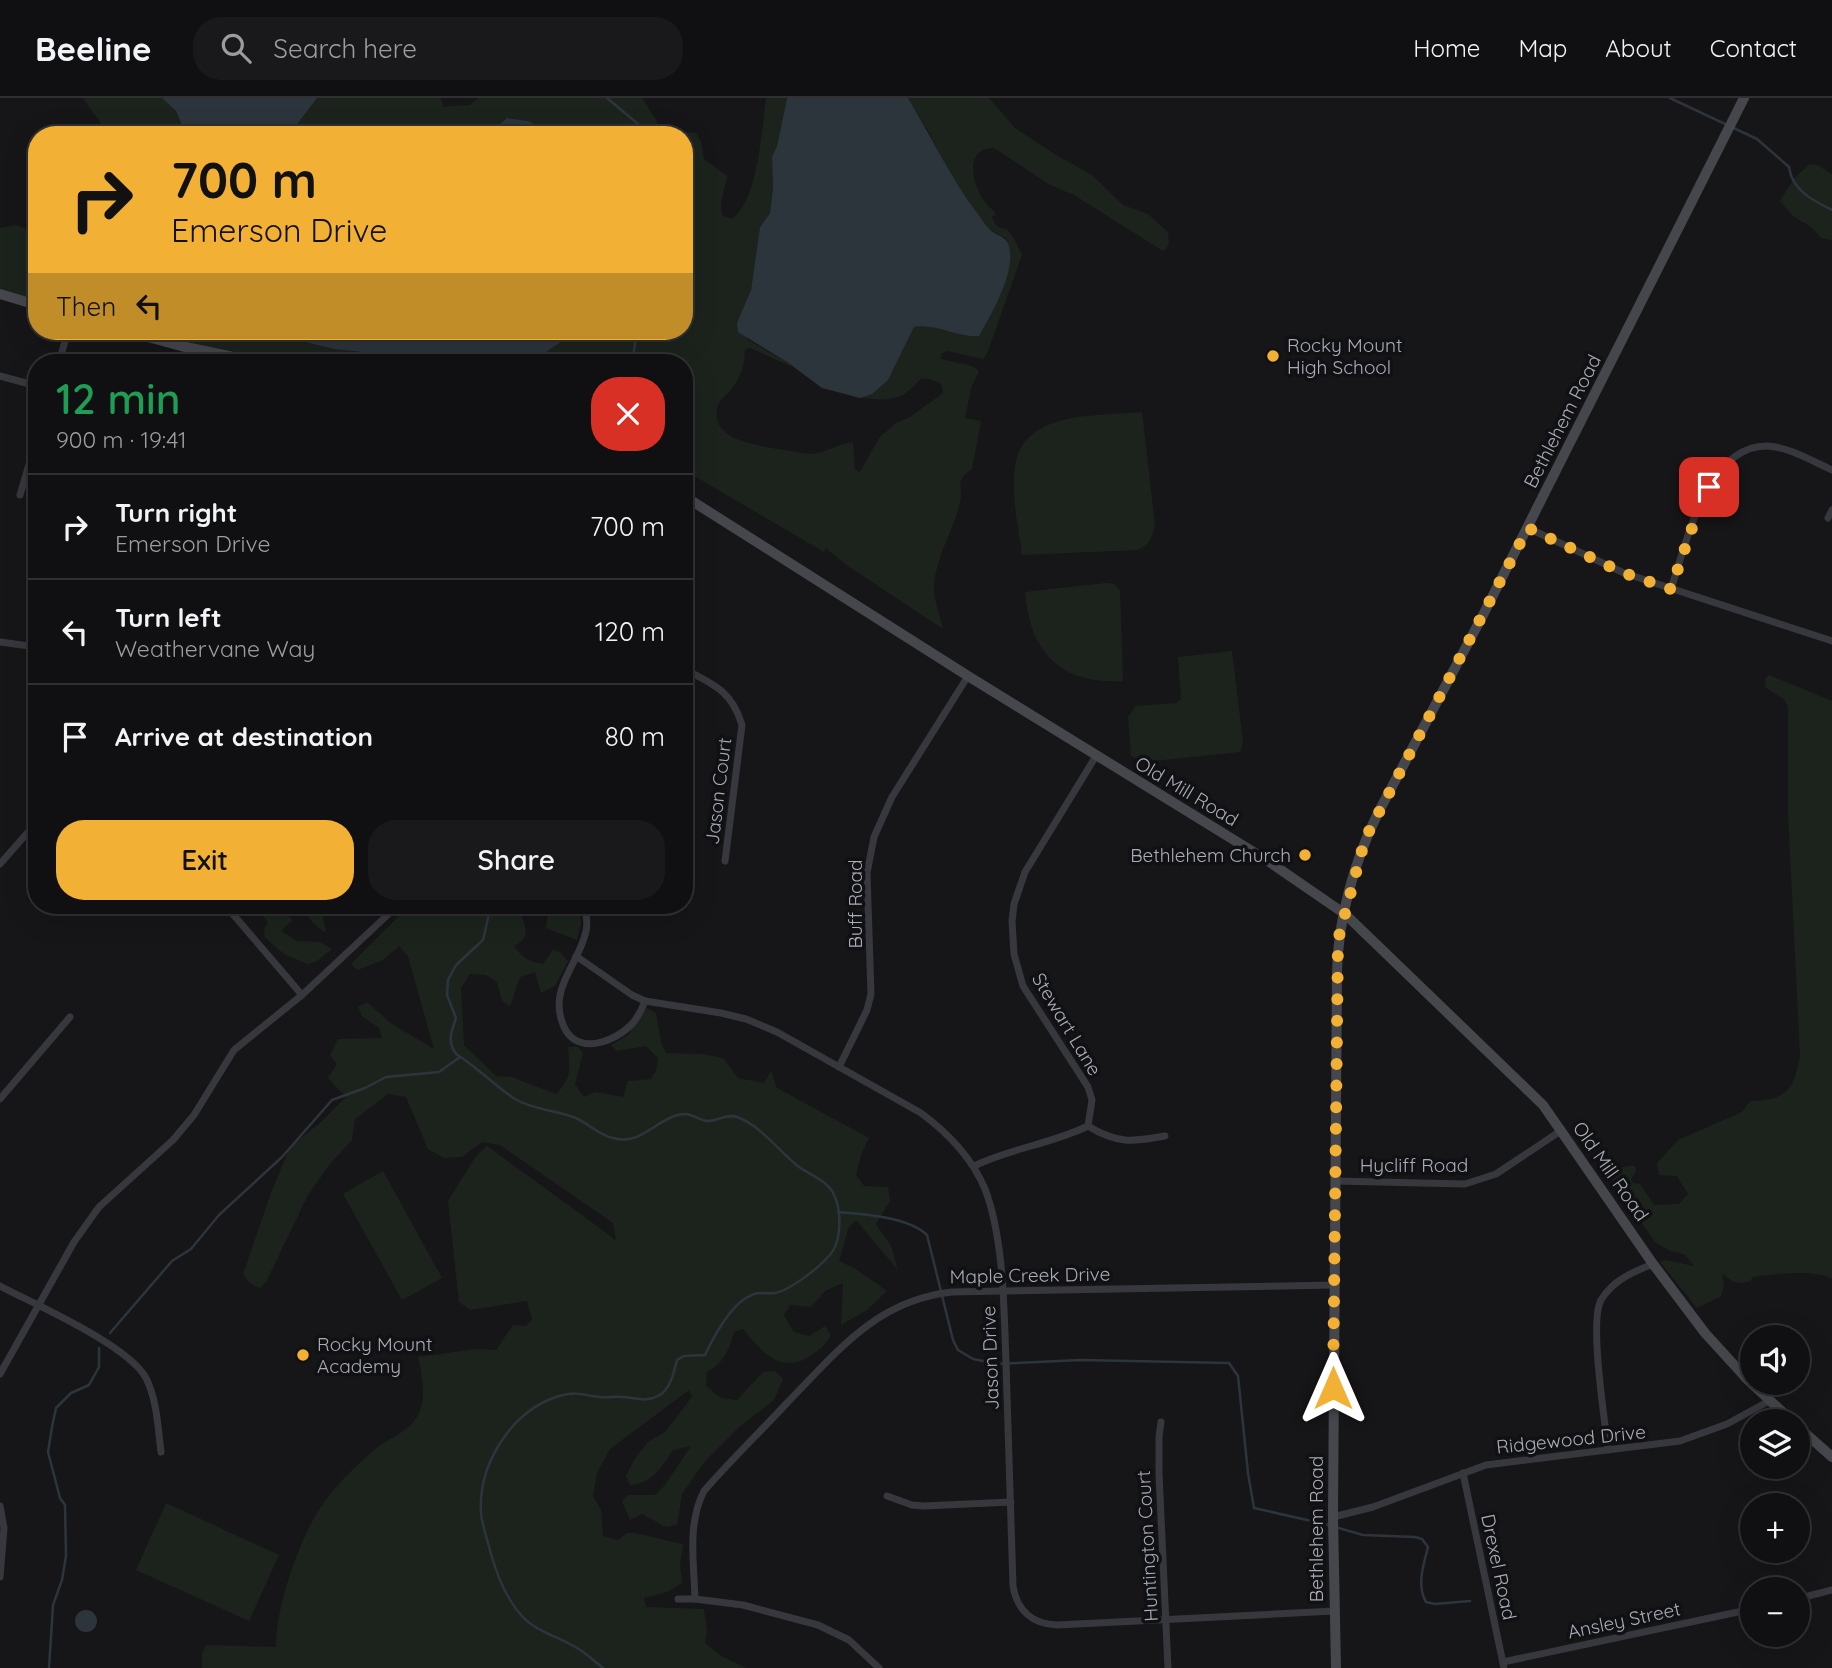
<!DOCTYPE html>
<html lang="en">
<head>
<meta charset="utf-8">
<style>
  body { margin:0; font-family:Quicksand,sans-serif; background:#19191b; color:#f1f3f6; height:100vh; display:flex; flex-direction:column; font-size:26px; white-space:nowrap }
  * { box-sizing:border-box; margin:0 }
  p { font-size:23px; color:#9c9d9f }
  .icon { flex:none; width:38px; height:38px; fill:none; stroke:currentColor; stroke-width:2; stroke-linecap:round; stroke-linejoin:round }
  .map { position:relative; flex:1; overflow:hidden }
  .details { position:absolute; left:28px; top:256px; width:665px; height:560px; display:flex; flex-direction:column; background:#101012; border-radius:28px; box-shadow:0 7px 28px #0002,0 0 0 2px #303032 }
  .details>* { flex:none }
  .banner { position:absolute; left:28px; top:28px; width:665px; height:214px; border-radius:28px; box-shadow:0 7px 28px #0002,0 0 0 2px #303032; background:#f2b134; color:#111; overflow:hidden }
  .tools { position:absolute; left:1740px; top:1227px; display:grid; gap:14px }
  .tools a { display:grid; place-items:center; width:70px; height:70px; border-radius:50%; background:#101012; box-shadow:0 7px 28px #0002,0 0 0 2px #303032; font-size:35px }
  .pin { position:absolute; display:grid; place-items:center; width:60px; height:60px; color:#fff; margin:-30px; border-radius:14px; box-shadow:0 4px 10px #0006 }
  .me { position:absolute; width:77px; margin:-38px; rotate:0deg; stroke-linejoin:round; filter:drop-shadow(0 0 5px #0008) }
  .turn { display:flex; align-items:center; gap:24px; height:147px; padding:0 28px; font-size:32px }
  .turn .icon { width:91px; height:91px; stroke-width:2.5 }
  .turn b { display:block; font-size:49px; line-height:60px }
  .then { display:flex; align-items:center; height:66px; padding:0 28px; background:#0003; gap:14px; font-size:26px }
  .round { display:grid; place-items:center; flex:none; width:74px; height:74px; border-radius:28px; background:#19191b }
  .overview { display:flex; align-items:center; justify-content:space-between; height:119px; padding:0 28px }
  h1 { font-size:42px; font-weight:600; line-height:52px; color:#1e9e55 }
  .button { display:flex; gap:14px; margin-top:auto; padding:14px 28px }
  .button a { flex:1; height:80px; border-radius:28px; background:#f2b134; color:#111; font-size:28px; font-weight:600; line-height:80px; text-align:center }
  .button a+a { background:#19191b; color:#f1f3f6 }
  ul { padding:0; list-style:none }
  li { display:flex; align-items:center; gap:21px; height:105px; padding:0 28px; border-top:2px solid #303032 }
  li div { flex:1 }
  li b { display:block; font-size:26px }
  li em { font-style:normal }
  header { display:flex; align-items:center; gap:42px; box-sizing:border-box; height:98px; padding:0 35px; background:#101012; border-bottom:2px solid #303032 }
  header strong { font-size:33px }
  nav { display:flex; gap:38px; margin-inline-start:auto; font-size:24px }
  .search { width:490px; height:63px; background:#19191b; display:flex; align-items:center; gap:18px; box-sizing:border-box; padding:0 24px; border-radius:28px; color:#9c9d9f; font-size:26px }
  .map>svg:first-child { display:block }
</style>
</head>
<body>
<header>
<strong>Beeline</strong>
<div class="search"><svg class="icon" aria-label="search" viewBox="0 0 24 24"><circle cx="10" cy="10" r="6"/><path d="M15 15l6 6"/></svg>Search here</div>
<nav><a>Home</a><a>Map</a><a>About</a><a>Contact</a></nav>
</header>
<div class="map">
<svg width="1832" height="1570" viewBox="0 0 1832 1570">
  <rect width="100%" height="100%" fill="#161618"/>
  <g fill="#1c231d">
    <polygon points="83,0 162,0 176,13 186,37 109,37"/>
    <polygon points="317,0 441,0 443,9 470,7 478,0 642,0 656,22 661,34 659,37 558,37 528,23 508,20 488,37 289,37"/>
    <path d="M766 0H787L777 48 772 59 773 90 770 115 760 129 751 192 742 214 748 242 787 264 792 269 750 250 745 252C745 266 740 281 731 292 726 297 720 301 718 308 707 344 763 348 785 352 794 353 804 356 812 356 824 355 838 346 853 344L855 372 860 374 879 340 896 325 910 319 943 295 941 286C915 274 923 284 904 296 892 304 873 301 860 300 894 288 897 258 914 229L925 227 969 238 1009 169V148L1006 140 988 131 955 86 928 33 908 0H989L1015 30 1056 57 1092 77 1123 107 1148 116 1168 134 1169 147 1163 153 1074 97 1050 87 994 50C963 50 972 86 985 104 989 110 993 110 996 117L992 118C994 127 998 130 1007 131L1015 142 1022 157 987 256 983 261 947 253 941 256V261L972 268 979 273 971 290 965 320 981 323 972 371C953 384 964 385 960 404 954 432 936 458 934 488 933 501 940 517 943 531L845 466 826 450 824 454 684 372V264H531L558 246 572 233H684V37H682L685 34 696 35 701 44 704 61 727 78C726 91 717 105 723 118L732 121C758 103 762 31 766 0Z"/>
    <polygon points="1809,66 1817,67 1832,76 1832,142 1821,140 1811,129 1793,118 1780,103 1794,81"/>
    <polygon points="15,127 23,129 37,138 37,202 0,191 0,130"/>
    <polygon points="143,233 286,233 289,240 334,251 457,264 289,264 193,246"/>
    <path d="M1142 314 1155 427C1152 440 1150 447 1137 452L1022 457C1019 433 1013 406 1014 381 1014 311 1092 319 1142 314Z"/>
    <path d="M1106 485 1114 486 1120 492 1123 583C1061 587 1030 555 1025 494Z"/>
    <polygon points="1232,553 1243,645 1240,654 1143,664 1131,658 1128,619 1136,608 1177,605 1181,601 1178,559"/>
    <path d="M1769 577 1832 603V1181C1816 1171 1773 1176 1753 1179L1750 1183C1738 1187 1731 1184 1722 1175L1724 1187 1721 1198 1697 1210 1660 1164 1666 1162 1694 1168 1684 1156 1670 1153 1655 1144 1612 1082C1616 1069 1623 1068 1635 1068L1636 1074 1631 1081 1633 1085 1640 1086 1654 1107 1679 1106 1688 1096 1677 1078 1659 1077 1657 1065 1678 1042 1742 1014 1750 1003C1786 1003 1794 992 1800 958L1788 715V609L1784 601 1766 590 1765 581Z"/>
    <polygon points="253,807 276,807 293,822 281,833 297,843 320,844 332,851 317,863 308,866 284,856 265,840 264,832 268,824"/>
    <path d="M302 807H321L326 835C315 828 306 819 302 807Z"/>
    <path d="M403 807H517C522 822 535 838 514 848 522 860 529 864 543 866L553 852 560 854 568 863 555 888 541 895 535 874 520 879 510 908 502 903 497 884 486 877 470 876 461 890 464 947 496 978 512 979 556 996C572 980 570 970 568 949H578L583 955 575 986 584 999 595 994 623 999 628 983 651 981 656 973 658 960 646 948 617 953 611 947 628 937 647 910 656 915 661 944 666 955 702 956 723 960 738 980 764 985 771 973 777 990 869 1040 861 1057 856 1077 864 1088 888 1089 890 1103 876 1126 891 1148 898 1172 856 1122 849 1129 839 1163 854 1170 887 1193 867 1212 841 1227 843 1185 825 1193 811 1209 790 1207 784 1217 794 1234 809 1238 825 1228 831 1237C824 1249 818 1253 807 1260 779 1276 760 1251 743 1231L734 1234C729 1252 724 1265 707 1274L706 1288 721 1300 737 1302 763 1274 775 1273 783 1281 774 1302 739 1329 705 1363 682 1396 677 1427 666 1429 642 1416 630 1422 622 1403 628 1397H655L665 1387 691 1348 673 1352C661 1370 653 1385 630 1387L626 1378 634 1362 648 1344 665 1334 692 1299 689 1292 610 1351 597 1375 593 1398 601 1412 603 1438 618 1442 627 1435C646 1435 663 1443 683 1446L680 1467 682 1485 667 1494 644 1500 646 1509 704 1511 707 1533 705 1545 721 1558 746 1570H202V1557L206 1547 276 1549C276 1507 300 1437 325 1403 338 1385 356 1368 373 1353 387 1340 408 1336 418 1317 427 1301 422 1277 418 1259L477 1251 496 1252 513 1227 526 1228 532 1222 527 1203 470 1212 459 1204 448 1103 476 1058 487 1048 616 1142 613 1125 500 1047 482 1044 462 1059 444 1060 428 1051 406 999 388 996 355 1021 352 1042 330 1066 308 1097 266 1184 260 1190 250 1185 243 1176 271 1095 290 1049 320 1025 346 999 328 980 337 966 330 957 338 941 382 940 379 930 362 918 358 909 367 904 389 924 434 951 408 858 399 848 383 862 358 872 351 866 404 813Z"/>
    <polygon points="549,807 572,807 580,811 581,825 577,842 546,830"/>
    <polygon points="383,1073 442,1180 402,1202 343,1096"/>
    <polygon points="166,1405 279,1457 249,1523 136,1472"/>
  </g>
  <g fill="#2c353c">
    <polygon points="162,0 317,0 289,37 186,37 176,13"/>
    <path d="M787 0H908C931 38 950 79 977 115 981 120 985 127 990 132 997 138 1007 138 1009 148 1016 174 992 215 979 238 957 240 936 225 914 229L888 282 872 296 860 300 822 290 787 264 738 234 737 225 751 192 760 129 770 115 773 90 772 59 777 48Z"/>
    <polygon points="507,20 528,23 558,37 488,37"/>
    <polygon points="286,233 572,233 558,246 531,264 457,264 334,251 289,240"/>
    <circle cx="86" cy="1523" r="11"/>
  </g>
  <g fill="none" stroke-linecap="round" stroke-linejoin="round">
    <g stroke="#2c353c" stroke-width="2.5">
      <polyline points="607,0 651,37"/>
      <path d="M1670 0 1757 41 1789 69C1792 92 1812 102 1832 112"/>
      <path d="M599 264C610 259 622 266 633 260L635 245 632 233"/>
      <path d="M491 807 483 842 456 867 448 882 447 897 456 920C451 935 447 943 456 956 477 969 495 988 515 1001 533 1012 557 1012 576 1020 589 1026 599 1037 613 1040 643 1049 659 1016 686 1016 694 1017 699 1022 706 1023 717 1024 726 1015 737 1019 762 1028 779 1054 799 1069 812 1078 829 1083 835 1099 841 1113 841 1137 834 1151 826 1165 791 1192 775 1195 768 1196 761 1194 754 1196 732 1203 714 1238 705 1257L684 1258 677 1262C674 1274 670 1293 658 1298 644 1305 635 1299 622 1299 615 1298 607 1300 600 1299 580 1297 574 1292 553 1300 509 1317 478 1368 481 1415 482 1428 488 1443 491 1456 497 1477 507 1502 522 1518 536 1534 560 1539 577 1550 586 1555 594 1563 603 1570"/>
      <path d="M838 1114C863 1116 908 1119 927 1137L953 1242 958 1252 973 1261 998 1266 1080 1262 1229 1265 1238 1278 1248 1375 1254 1410 1329 1427"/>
      <polyline points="110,1235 172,1163 191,1151 219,1117 282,1059 332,1002 365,990 386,979 439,974 460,959"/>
      <path d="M1335 1429 1363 1437 1415 1439 1422 1441 1428 1449C1424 1466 1416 1487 1426 1504L1435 1506 1470 1503"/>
      <polyline points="49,1570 53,1507 62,1482 66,1458 65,1407 60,1400 48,1354 52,1329 56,1310 71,1295 89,1287 99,1269 99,1250"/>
    </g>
    <g stroke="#37383d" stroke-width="7">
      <polyline points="59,264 68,233"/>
      <polyline points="0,278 37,288"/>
      <polyline points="20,397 37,339"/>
      <polyline points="1828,420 1832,412"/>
      <polyline points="1528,430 1624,475 1832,543"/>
      <path d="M1671 491C1686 446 1707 347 1767 348 1789 349 1812 363 1832 372"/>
      <polyline points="0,544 37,549"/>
      <path d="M684 571C713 586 732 593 742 627L725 763"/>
      <polyline points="0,766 37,724"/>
      <polyline points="225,807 302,897"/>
      <path d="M584 807C586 815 588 825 586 833 579 867 547 891 564 929 577 958 615 944 632 926 638 919 642 912 645 903"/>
      <path d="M576 858 632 897 645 903 721 915 746 921 777 934 921 1015C948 1035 972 1060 985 1091 1004 1141 1004 1212 1006 1265 1008 1339 1011 1414 1013 1488 1017 1512 1032 1526 1057 1527L1334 1513"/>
      <polyline points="839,969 867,912 871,896 867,775 874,739 892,699 968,578"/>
      <polyline points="0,1001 70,919"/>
      <path d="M1088 1028C1117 1046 1133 1044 1165 1038"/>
      <path d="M974 1068C1011 1050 1051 1046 1088 1028L1092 1002 1088 989 1023 888 1014 856 1012 823 1014 806 1025 774 1096 658"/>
      <polyline points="1335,1083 1465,1086 1496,1076 1562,1032"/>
      <path d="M0 1188C36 1207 128 1247 146 1280 157 1302 158 1330 161 1354"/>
      <polyline points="0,1276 74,1144 99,1109 173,1042 194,1017 234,952 302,897 395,810"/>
      <polyline points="1161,1324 1159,1339 1159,1375 1168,1570"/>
      <path d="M1608 1352C1605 1322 1589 1224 1601 1202 1613 1182 1633 1174 1653 1166"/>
      <polyline points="1463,1375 1504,1570"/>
      <polyline points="887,1398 912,1407 924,1408 1011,1404"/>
      <polyline points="0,1408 4,1430 0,1479"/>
      <polyline points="1333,1419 1373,1409 1486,1367 1680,1343 1727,1326 1769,1303"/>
      <polyline points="678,1501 695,1501 743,1507 818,1527 849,1542 879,1570"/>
      <path d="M695 1501C694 1464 687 1426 704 1393 730 1363 759 1335 786 1306 836 1255 876 1202 952 1194L1334 1187"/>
      <polyline points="1797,1501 1832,1492"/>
      <polyline points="1503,1564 1752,1511"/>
    </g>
    <g stroke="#45474d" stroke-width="10">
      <polyline points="0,196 37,207"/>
      <polyline points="126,233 181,248 258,264"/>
      <polyline points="684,398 968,578 1268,763 1345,816 1543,1007 1653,1166 1705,1235 1746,1280 1792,1323"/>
      <polyline points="1797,1328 1832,1359"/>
      <path d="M1336 1570 1333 1419 1337 874C1338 821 1354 764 1378 715L1483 517 1744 0"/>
    </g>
  </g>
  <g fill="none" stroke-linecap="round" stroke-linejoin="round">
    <polyline stroke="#f2b134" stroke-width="12" stroke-dasharray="0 21.6" points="1333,1290 1338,842 1365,741 1528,430 1624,475 1671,491 1692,430 1709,389"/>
  </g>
  <g fill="#f2b134" stroke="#111113" stroke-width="2.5">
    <circle cx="1273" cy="258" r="7"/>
    <circle cx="1305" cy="757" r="7"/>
    <circle cx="303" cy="1257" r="7"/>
  </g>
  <g text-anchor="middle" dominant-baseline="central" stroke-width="7" stroke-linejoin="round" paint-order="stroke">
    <g font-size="19" fill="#a8adb8" stroke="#111113" text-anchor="start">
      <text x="1287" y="247">Rocky Mount<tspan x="1287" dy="22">High School</tspan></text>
      <text x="1291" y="757" text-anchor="end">Bethlehem Church</text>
      <text x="317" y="1246">Rocky Mount<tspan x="317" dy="22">Academy</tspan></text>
    </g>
    <g font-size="19" fill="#a8adb8" stroke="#111113">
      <text transform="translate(1562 323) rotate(-63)">Bethlehem Road</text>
      <text transform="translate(718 693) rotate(-83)">Jason Court</text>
      <text transform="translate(1187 693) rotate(31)">Old Mill Road</text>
      <text transform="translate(855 806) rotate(-90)">Buff Road</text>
      <text transform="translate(1067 926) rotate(59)">Stewart Lane</text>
      <text x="1414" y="1067">Hycliff Road</text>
      <text transform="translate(1611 1073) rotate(55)">Old Mill Road</text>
      <text transform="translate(1030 1177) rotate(-1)">Maple Creek Drive</text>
      <text transform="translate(990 1260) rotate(-92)">Jason Drive</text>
      <text transform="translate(1571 1341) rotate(-6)">Ridgewood Drive</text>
      <text transform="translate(1316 1431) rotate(-90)">Bethlehem Road</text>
      <text transform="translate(1147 1448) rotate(-93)">Huntington Court</text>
      <text transform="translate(1499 1469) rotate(78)">Drexel Road</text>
      <text transform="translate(1624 1522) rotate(-12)">Ansley Street</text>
    </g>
  </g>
</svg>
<div class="tools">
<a><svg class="icon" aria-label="sound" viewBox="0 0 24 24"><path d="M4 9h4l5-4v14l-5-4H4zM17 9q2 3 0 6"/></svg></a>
<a><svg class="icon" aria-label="layers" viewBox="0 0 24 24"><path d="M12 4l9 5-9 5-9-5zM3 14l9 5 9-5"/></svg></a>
<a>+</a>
<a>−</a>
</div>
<div class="pin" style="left:1709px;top:389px;background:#d93025"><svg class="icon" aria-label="arrive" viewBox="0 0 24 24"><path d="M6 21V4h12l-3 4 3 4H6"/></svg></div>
<svg class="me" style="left:1333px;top:1290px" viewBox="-20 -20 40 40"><path d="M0-17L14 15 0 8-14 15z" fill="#f2b134" stroke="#fff" stroke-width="4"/></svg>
<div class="banner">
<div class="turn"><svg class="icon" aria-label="right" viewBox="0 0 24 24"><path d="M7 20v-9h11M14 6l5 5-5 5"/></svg><div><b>700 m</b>Emerson Drive</div></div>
<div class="then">Then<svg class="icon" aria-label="left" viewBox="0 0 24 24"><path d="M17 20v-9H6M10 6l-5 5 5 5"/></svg></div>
</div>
<section class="details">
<div class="overview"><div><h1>12 min</h1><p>900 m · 19:41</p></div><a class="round" style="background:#d93025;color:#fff"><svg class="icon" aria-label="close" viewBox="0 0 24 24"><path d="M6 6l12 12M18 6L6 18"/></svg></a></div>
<ul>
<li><svg class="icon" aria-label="right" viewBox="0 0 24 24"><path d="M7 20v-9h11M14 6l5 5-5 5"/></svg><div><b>Turn right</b><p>Emerson Drive</p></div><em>700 m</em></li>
<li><svg class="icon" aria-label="left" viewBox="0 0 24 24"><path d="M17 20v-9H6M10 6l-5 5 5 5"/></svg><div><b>Turn left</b><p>Weathervane Way</p></div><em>120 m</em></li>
<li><svg class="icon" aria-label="arrive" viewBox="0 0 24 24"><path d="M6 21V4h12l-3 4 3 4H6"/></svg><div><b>Arrive at destination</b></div><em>80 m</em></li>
</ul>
<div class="button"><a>Exit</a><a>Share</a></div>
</section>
</div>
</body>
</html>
